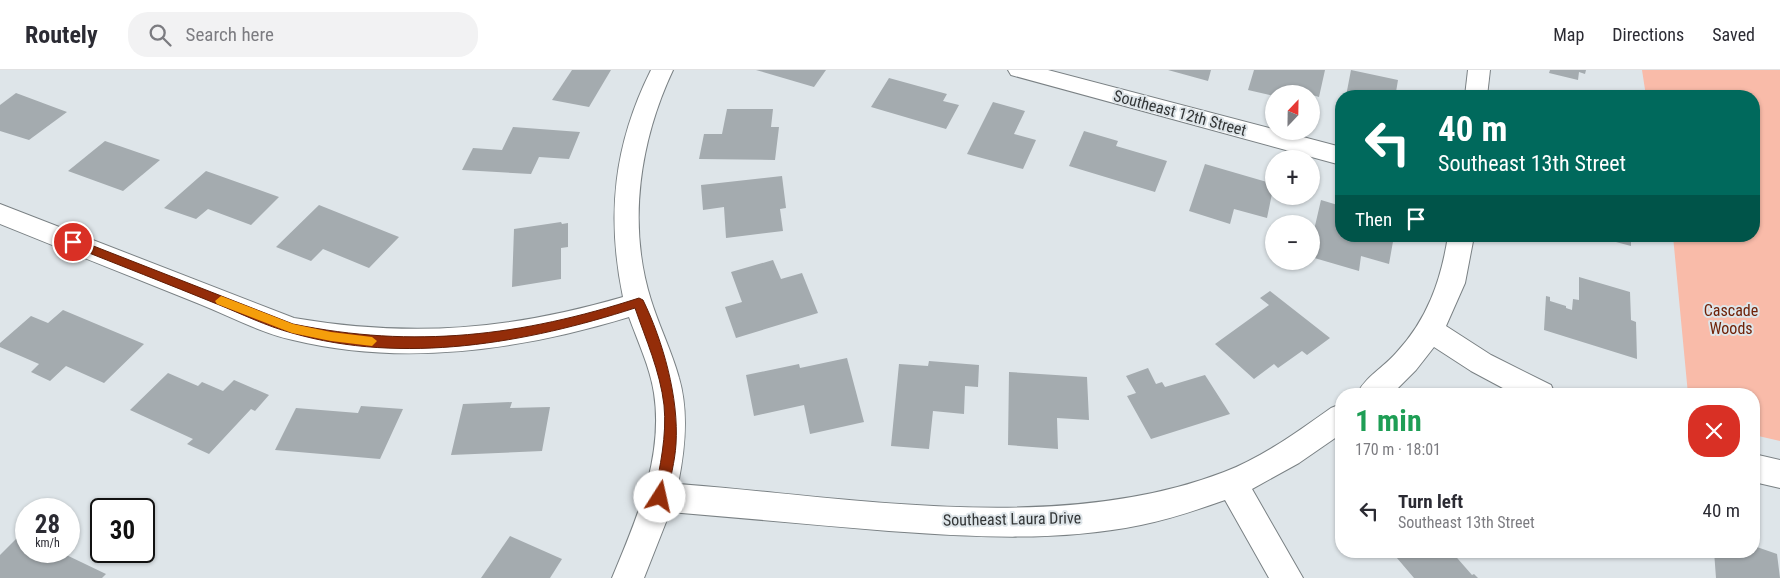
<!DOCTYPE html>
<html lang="en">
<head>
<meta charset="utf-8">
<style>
  body { margin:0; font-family:"Roboto Condensed",sans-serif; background:#f2f2f3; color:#2b2b33; height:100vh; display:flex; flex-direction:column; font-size:19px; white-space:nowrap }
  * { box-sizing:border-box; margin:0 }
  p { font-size:16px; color:#7c7c81 }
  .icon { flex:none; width:28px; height:28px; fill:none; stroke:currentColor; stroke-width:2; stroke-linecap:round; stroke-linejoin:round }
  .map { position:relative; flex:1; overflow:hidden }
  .details { position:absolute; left:1335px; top:318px; width:425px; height:170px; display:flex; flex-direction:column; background:#fff; border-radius:20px; box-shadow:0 1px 4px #0004 }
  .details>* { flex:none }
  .top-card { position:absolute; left:1335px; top:20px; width:425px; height:152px; border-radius:20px; box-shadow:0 1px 4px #0004; background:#00695c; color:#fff; overflow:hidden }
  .needle { width:32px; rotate:22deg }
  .buttons { position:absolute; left:1265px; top:15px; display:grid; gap:10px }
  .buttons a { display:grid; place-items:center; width:55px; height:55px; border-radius:50%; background:#fff; box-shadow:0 1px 4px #0004; font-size:25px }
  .speed { position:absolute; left:15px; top:428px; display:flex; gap:10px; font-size:25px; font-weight:700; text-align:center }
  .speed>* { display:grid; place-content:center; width:65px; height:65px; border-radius:50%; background:#fff; box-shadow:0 1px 4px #0004; line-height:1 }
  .speed small { font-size:12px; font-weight:400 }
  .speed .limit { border:2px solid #111; border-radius:8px; background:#fff; color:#111 }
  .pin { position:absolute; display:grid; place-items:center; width:42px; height:42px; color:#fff; margin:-21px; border:2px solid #fff; border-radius:50%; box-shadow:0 1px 5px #0007 }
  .me { position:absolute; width:55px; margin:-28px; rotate:10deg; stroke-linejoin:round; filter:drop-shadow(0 0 4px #0008) }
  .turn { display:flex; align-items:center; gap:18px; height:105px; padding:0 20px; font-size:22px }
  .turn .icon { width:65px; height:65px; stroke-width:2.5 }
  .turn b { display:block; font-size:35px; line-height:42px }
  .then { display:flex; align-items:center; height:48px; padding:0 20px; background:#0003; gap:10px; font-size:19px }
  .round { display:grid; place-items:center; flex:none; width:52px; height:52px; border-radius:20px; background:#f2f2f3 }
  .headline { display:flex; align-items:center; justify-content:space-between; height:85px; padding:0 20px }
  h1 { font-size:30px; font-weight:700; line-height:38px; color:#1e9e55 }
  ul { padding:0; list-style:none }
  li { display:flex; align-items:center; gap:15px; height:75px; padding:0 20px }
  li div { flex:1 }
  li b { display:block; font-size:19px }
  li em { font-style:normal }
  header { display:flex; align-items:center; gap:30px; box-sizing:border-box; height:70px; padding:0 25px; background:#fff; border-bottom:1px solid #e1e1e2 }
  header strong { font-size:24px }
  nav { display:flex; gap:28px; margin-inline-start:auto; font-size:18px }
  .search { width:350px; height:45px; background:#f2f2f3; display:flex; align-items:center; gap:12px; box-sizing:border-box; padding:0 18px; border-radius:20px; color:#7c7c81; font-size:19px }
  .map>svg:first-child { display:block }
</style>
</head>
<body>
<header>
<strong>Routely</strong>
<div class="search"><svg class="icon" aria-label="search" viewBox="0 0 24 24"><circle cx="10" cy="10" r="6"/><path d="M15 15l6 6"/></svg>Search here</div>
<nav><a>Map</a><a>Directions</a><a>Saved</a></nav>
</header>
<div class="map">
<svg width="1780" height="508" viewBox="0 0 1780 508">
  <rect width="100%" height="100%" fill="#dee5e9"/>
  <polygon fill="#f9bba9" points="1642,0 1780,0 1780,371 1754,365 1754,324 1688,324 1673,166 1754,166 1754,26 1646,26"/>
  <g fill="#a4abaf">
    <polygon points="572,0 611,0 589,37 552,30"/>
    <polygon points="756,0 826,0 814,17"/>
    <polygon points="1168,0 1211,0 1208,11"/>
    <polygon points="1254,0 1325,0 1319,27 1285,17 1283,24 1274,24 1274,26 1248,20"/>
    <polygon points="1351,0 1398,10 1396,22 1409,26 1346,26"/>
    <polygon points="1550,0 1586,0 1585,4 1579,2 1578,10 1549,3"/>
    <polygon points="889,8 947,24 943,31 959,35 946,59 871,37"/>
    <polygon points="16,23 67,42 29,70 0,61 0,35"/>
    <polygon points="993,32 1025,41 1014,64 1036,70 1023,99 967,84"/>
    <polygon points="727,39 773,39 771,57 779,57 775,90 699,89 704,64 722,64"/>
    <polygon points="513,57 580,62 569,89 539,87 531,104 462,100 473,78 502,80"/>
    <polygon points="1084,61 1118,71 1116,76 1167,91 1155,122 1069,96"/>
    <polygon points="105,71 160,90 123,121 68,101"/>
    <polygon points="1205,94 1274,114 1267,148 1234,139 1230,154 1189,141"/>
    <polygon points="206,101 279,127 251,155 208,139 196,149 164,138"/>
    <polygon points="782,106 786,138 780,139 783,161 726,168 724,137 703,140 701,115"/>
    <polygon points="1321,130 1341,136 1341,166 1394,166 1389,194 1361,186 1359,201 1311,187 1311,173"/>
    <polygon points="319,135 399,167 369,198 323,179 311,191 276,177"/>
    <polygon points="561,152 562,154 568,153 568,177 561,178 561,209 512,217 514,159"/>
    <polygon points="1597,166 1631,166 1631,176 1597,167"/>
    <polygon points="773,190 781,209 802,203 818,243 736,268 725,237 742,232 731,202"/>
    <polygon points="1579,207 1630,222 1631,250 1636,252 1637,289 1544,260 1546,226 1550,227 1550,231 1566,236 1566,238 1572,240 1573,229 1579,230"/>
    <polygon points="1270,221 1330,268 1307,285 1302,281 1278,298 1274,294 1254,309 1215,274 1269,235 1260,228"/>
    <polygon points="63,240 144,274 104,313 66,296 50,311 31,302 39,294 0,277 0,273 31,246 48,253"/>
    <polygon points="847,288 864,352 810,364 804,335 754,346 746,305 799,294 800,298"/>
    <polygon points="929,291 979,295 978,317 965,316 964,344 933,341 929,379 891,376 899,294 928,296"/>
    <polygon points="1148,298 1156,314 1162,312 1165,317 1205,305 1230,344 1151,369 1127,326 1136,323 1126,306"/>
    <polygon points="1009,302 1087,307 1089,350 1057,348 1058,379 1008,375"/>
    <polygon points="168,303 198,316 202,312 223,321 234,310 269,325 255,341 251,339 209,384 187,374 193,369 130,340"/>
    <polygon points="512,332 510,338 550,337 542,381 451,385 463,334"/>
    <polygon points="361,336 403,339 380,389 275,380 296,338 358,343"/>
    <polygon points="21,464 26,466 26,481 58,481 106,504 102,508 0,508 0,485"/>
    <polygon points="510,466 562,489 550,508 481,508"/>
    <polygon points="1754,476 1777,484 1780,508 1716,508 1714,481 1754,481"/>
    <polygon points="1391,481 1451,481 1472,505 1474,504 1478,508 1414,508"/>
  </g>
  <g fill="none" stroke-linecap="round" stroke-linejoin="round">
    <defs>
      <g id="minor">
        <path d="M651 0H673C640 70 627 154 651 230 659 256 672 282 679 308 689 342 685 380 678 414 851 427 1058 466 1224 402 1263 387 1297 362 1331 338L1341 334V364L1299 393 1252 419 1303 508H1269L1225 430C1197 440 1170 449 1141 455 1059 472 972 467 889 461 816 455 743 448 670 442L644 508H612C636 450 664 388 654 323 650 297 638 272 629 247 521 280 404 297 293 270 260 263 228 245 197 233 132 207 66 181 0 154V134L294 248C412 268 509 260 623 227 606 145 614 74 651 0Z"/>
        <polygon points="1008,0 1048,0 1341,77 1341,95 1011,5"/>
        <polygon points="1468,0 1490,0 1487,26 1465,26"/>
        <path d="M1448 166H1474L1465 213 1446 256 1491 285 1551 315 1555 324H1514L1471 301 1434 277 1416 300 1392 324H1357C1365 307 1384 297 1396 283 1427 250 1441 211 1448 166Z"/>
        <polygon points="1754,384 1780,390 1780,418 1754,412"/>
      </g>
    </defs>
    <use href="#minor" stroke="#7a8184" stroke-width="2"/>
    <use href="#minor" fill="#fff" fill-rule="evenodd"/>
  </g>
  <path fill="#942d09" stroke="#601d06" d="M73 168 293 254C414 279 522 266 639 228L643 230C663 271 679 328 676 374 675 391 670 409 667 427L665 431 660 433 656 431 654 427C660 396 667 366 664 335 660 301 646 270 635 238 527 273 403 295 292 263 266 256 242 244 217 234 168 214 119 195 69 175L68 172Z"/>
  <polygon fill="#f59e0b" points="221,226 293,254 331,262 372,267 377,271 372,276 331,271 292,263 217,234 215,231"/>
  <g text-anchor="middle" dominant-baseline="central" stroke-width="4" stroke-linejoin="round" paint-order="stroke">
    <g font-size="16" fill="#333637" stroke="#dee5e9">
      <text transform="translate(1180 43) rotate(15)">Southeast 12th Street</text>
      <text transform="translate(1012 449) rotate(-1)">Southeast Laura Drive</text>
    </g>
    <g font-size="16" fill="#6f2208" stroke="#dee5e9">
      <text x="1731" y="240">Cascade<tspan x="1731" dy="18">Woods</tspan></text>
    </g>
  </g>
</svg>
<div class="buttons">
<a><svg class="needle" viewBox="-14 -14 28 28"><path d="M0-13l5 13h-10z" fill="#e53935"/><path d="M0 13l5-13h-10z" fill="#7c7c81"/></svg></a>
<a>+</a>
<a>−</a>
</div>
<div class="speed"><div>28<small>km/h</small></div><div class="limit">30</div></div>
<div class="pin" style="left:73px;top:172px;background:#d93025"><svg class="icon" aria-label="arrive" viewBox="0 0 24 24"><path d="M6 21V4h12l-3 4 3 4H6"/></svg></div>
<svg class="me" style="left:660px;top:427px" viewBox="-20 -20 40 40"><circle r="19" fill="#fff"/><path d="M0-13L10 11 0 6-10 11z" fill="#942d09"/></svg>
<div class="top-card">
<div class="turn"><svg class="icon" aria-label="left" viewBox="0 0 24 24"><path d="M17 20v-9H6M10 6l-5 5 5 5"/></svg><div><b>40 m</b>Southeast 13th Street</div></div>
<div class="then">Then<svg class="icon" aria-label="arrive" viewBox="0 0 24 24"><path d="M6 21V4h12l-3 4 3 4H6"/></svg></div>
</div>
<section class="details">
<div class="headline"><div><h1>1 min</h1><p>170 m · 18:01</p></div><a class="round" style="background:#d93025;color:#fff"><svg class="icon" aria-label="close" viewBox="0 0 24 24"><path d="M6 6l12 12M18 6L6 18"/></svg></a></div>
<ul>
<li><svg class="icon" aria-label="left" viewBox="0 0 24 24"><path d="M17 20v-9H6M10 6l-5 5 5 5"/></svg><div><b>Turn left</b><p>Southeast 13th Street</p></div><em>40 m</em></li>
</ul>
</section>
</div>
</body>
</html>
